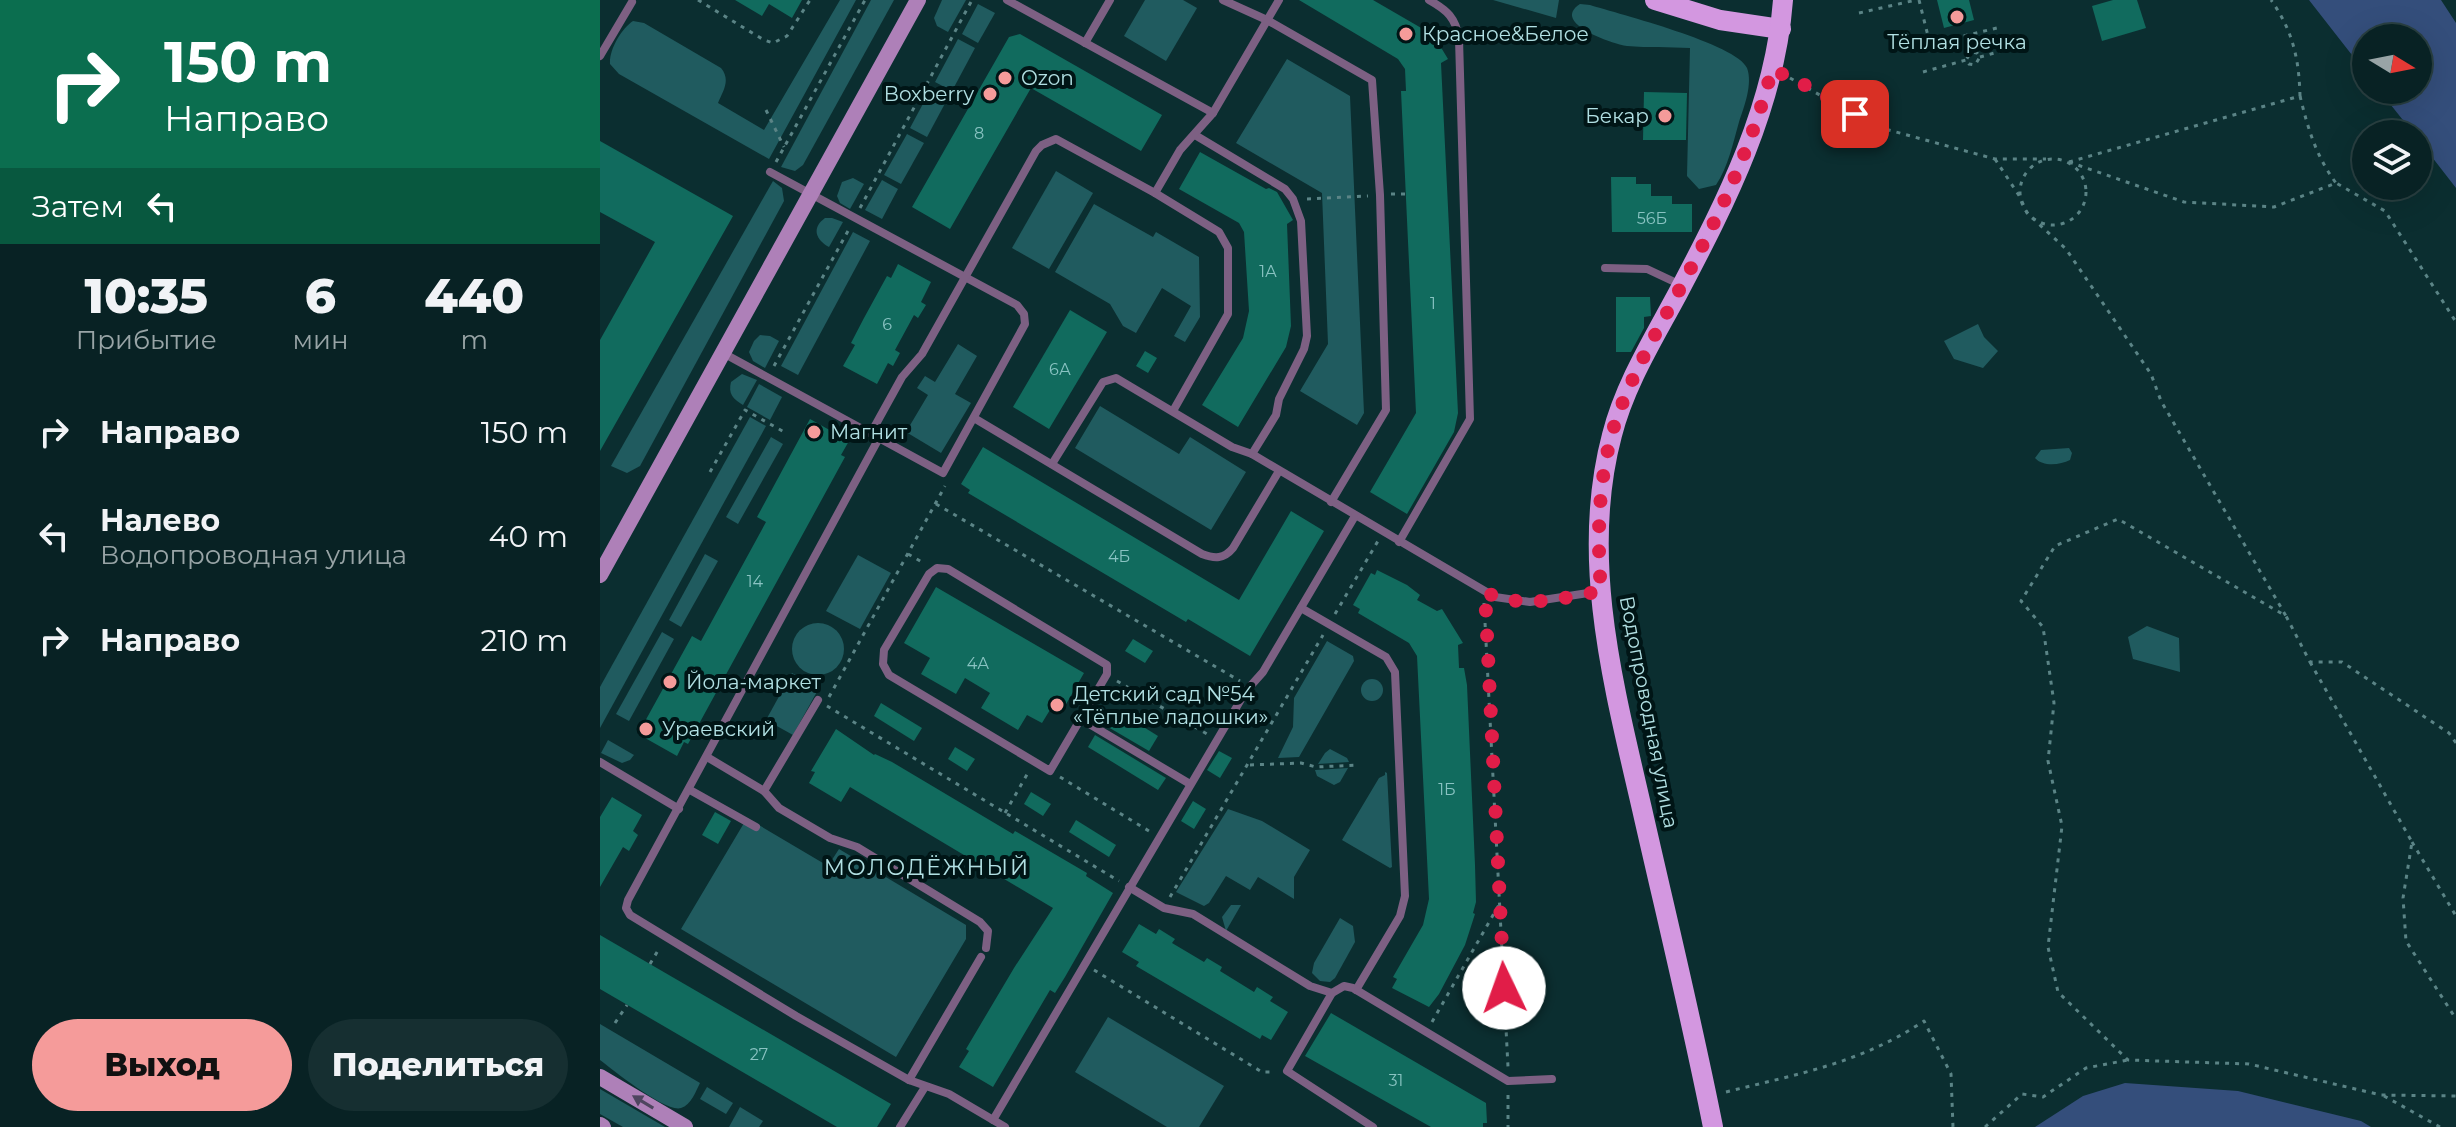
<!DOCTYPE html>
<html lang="ru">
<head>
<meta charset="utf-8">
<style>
  body { margin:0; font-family:Montserrat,sans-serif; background:#162f31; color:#f1f3f6; height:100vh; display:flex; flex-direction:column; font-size:30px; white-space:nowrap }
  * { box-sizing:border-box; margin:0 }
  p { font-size:26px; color:#98a4a6 }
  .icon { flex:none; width:44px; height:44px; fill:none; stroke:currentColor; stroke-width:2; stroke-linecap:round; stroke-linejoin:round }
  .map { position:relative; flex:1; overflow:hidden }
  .drawer { display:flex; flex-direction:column; background:#082224; width:600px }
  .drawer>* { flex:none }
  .top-card { background:#0b6e4f; color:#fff; overflow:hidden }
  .needle { width:52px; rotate:100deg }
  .tools { position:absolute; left:1752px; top:24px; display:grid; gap:16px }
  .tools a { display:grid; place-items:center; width:80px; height:80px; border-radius:50%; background:#082224; box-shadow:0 8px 32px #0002,0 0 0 2px #293f41; font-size:40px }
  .pin { position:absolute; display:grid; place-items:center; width:68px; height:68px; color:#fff; margin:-34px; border-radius:16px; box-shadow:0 4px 12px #0006 }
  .me { position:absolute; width:88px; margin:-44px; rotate:357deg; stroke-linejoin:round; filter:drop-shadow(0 0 6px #0008) }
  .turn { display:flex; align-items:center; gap:28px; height:168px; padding:0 32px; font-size:36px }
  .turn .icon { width:104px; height:104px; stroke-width:2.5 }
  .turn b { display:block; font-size:56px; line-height:68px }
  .then { display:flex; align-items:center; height:76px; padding:0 32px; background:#0003; gap:16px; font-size:30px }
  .eta { display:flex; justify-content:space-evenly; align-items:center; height:136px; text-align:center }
  .eta b { font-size:48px; font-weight:800; line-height:56px }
  .button { display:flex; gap:16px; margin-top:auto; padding:16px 32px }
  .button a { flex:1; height:92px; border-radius:48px; background:#f59b9a; color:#111; font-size:32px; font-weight:800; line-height:92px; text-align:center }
  .button a+a { background:#162f31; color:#f1f3f6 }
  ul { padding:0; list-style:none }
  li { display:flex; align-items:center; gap:24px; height:104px; padding:0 32px }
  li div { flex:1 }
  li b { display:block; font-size:30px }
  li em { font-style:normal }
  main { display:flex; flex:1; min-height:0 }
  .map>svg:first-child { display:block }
</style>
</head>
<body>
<main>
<section class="drawer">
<div class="top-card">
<div class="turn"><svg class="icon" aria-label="right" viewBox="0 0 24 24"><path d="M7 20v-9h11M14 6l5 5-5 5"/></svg><div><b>150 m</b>Направо</div></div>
<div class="then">Затем<svg class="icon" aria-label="left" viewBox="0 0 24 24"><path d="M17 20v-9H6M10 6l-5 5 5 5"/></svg></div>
</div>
<div class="eta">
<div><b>10:35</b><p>Прибытие</p></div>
<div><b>6</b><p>мин</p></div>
<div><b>440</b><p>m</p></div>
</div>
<ul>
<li><svg class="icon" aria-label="right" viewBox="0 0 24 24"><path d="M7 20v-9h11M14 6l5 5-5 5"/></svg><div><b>Направо</b></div><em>150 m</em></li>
<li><svg class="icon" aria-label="left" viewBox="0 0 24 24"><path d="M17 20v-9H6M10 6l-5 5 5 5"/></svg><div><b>Налево</b><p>Водопроводная улица</p></div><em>40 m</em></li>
<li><svg class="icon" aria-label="right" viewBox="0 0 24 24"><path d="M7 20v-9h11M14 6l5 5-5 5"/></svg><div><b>Направо</b></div><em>210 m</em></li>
</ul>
<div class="button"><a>Выход</a><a>Поделиться</a></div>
</section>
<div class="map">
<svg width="1856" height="1127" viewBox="0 0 1856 1127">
  <rect width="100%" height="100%" fill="#0b2e30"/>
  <g fill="#205b5f">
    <path d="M240 0H256L169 159 19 74 10 64C9 50 21 29 33 21L44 23 121 68C131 80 123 91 118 103L164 130Z"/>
    <polygon points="271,0 294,0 203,165 195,171 181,167"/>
    <polygon points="342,0 366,0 348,32 337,26 334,18"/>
    <polygon points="545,0 583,0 597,8 566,61 524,36"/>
    <polygon points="893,0 959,0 956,18"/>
    <polygon points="378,4 395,13 378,43 362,34"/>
    <path d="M980 4 990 5C1019 14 1137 44 1147 68 1153 84 1144 107 1139 122 1133 143 1128 167 1116 185L1099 189 1087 176 1090 48C1069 47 1048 48 1027 46 1013 44 950 23 980 4Z"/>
    <polygon points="358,39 375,48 352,91 335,82"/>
    <polygon points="687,59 750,96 764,413 757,425 700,391 728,344 722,193 636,143"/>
    <polygon points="332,87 349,96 327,137 310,128"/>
    <polygon points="307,134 324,143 301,184 284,175"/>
    <polygon points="456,171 493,193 449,269 412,248"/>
    <polygon points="253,178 264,184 250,209 240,203 237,196 242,182"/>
    <polygon points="282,180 298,189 282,219 265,210"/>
    <polygon points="173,181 182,188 184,201 40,466 27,473 11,466"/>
    <polygon points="494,204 553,237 556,232 599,257 600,317 585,342 574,336 591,306 562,288 536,333 523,326 510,304 455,272"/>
    <path d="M225 218H232L243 222 229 247C216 240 211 228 225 218Z"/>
    <polygon points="253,232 270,241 198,375 181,366"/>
    <polygon points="1378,324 1384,337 1398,351 1383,368 1354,359 1344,341"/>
    <polygon points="160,335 170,336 179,341 165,368 153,361 149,352 154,341"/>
    <polygon points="358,344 377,356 355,394 371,403 341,453 306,432 328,395 317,388 325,376 335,382"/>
    <path d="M142 374 157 380 143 405C133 399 128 394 131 382Z"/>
    <polygon points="159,384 182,397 170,420 147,407"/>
    <polygon points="500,406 579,454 590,437 646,472 611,530 475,448"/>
    <polygon points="150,417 166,426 0,728 0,687"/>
    <polygon points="171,437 183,444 138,524 126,517"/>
    <path d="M1469 448 1472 453 1470 460C1460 465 1443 467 1435 458L1441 450Z"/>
    <polygon points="105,554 118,561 81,627 69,620"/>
    <polygon points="258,555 291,573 260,629 226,611"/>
    <circle cx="218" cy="649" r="26"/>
    <polygon points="1547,626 1579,638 1580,672 1533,659 1528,637"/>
    <polygon points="62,632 74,639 29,721 16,714"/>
    <polygon points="727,641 753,656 754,661 699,757 678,758 693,727 694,698"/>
    <polygon points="192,673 219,688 193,735 166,720"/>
    <circle cx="772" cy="690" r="11"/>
    <polygon points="8,740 34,755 30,760 22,763 1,753"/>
    <polygon points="730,749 747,758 749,762 718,764 725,753"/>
    <polygon points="748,768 740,782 734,785 717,776 715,770"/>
    <polygon points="785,772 787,773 792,867 790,868 742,840 779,778 785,775"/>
    <polygon points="628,809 662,821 710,850 694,877 694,899 658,877 650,890 626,876 609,903 604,906 576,892"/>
    <polygon points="147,818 228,866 239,849 366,925 366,939 296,1057 81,929"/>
    <polygon points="631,905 641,905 626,931 622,917"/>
    <polygon points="740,918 753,926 755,942 735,978 730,982 720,981 712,973 714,963"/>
    <polygon points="508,1017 624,1086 599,1127 567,1127 475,1072"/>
    <path d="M0 1024 100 1083C96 1091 91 1105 81 1108 66 1113 13 1070 0 1060Z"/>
    <polygon points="107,1087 133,1103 126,1114 100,1099"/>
    <polygon points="0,1089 65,1127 23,1127 0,1114"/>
    <polygon points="140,1107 163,1121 159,1127 129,1127"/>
  </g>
  <g fill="#344e7b">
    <polygon points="1709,0 1841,0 1856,23 1856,188 1818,139 1818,134 1814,134 1779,90 1818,90 1818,38 1766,38 1766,73"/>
    <polygon points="1525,1083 1638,1091 1761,1121 1771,1127 1435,1127 1483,1096"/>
  </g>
  <g fill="#116b5e">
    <polygon points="135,0 202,0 192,18 169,4 162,16"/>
    <polygon points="699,0 773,0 823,29 828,26 848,59 841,63 858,413 854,432 807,514 770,492 816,413 801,91 806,91 805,69 798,59"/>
    <polygon points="1337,0 1369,0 1374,20 1344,28"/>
    <polygon points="1513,0 1537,0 1546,28 1502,41 1492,6"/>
    <polygon points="420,34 562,115 541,151 431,88 350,229 312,207 409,37"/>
    <polygon points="1044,92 1087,93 1086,140 1043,140"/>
    <polygon points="0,141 133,216 0,451 0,340 55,242 0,212"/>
    <polygon points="600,152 666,189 669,188 677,192 693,220 687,224 691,326 686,347 638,427 602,405 643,338 649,311 644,232 639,223 579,189"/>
    <polygon points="1011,177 1036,177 1036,184 1051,184 1051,196 1072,196 1072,204 1092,204 1092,232 1012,232"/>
    <polygon points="298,264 331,282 321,302 326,305 318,318 314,315 295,350 300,353 293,366 288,363 277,384 243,366 255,345 251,343 264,318 287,276 291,278"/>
    <polygon points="1016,297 1050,297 1051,316 1044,317 1044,328 1031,352 1016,352"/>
    <polygon points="470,310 507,332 449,429 413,407"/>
    <polygon points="545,351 557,358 548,373 536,366"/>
    <polygon points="210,419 249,441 241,455 245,457 88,744 84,742 77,756 38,734 92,636 101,641 166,522 157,517"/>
    <polygon points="383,447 639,600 691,511 724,531 650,656 588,619 586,622 368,493 370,490 361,484"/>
    <polygon points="777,570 807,585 820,595 817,600 837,611 842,609 863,643 858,645 859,668 864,668 867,685 875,865 876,902 873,913 875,914 865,945 839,994 829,1007 792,988 797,979 793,977 823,925 829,899 817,656 809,643 758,613 760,609 753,605 771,573 775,575"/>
    <polygon points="336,587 484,673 465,706 456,700 442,723 427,715 418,730 381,708 390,693 365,678 356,694 321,674 330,658 304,643"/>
    <polygon points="533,639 553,651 545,663 525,651"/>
    <polygon points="281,703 322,728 314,741 274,716"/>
    <polygon points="518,711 558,736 549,751 508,727"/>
    <polygon points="236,729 274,755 275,754 292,762 413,834 415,831 487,873 486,876 513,893 465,977 455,993 450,990 393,1087 359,1067 369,1051 366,1049 414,968 453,908 250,787 241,802 209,783 215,772 211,771"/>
    <polygon points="495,735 566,778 558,790 488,747"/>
    <polygon points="355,747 375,759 367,771 348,759"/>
    <polygon points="619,751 632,758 620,778 607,770"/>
    <polygon points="431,792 451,804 443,816 424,804"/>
    <polygon points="12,797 42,815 33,831 38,835 29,851 23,847 0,887 0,817"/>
    <polygon points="593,801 606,809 594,829 581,821"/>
    <polygon points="115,812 131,821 118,844 102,835"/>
    <polygon points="476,820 516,845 509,857 469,832"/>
    <polygon points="539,924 556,934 559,929 575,939 572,943 604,962 607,958 622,967 620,971 654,992 657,987 673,997 670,1001 688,1012 671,1040 662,1035 660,1039 536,966 539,962 522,952"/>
    <polygon points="0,935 291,1104 277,1127 237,1127 0,989"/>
    <polygon points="731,1013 886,1103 887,1123 883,1123 883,1127 831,1127 705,1056"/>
  </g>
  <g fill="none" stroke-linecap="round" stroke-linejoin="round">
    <g stroke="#5b8486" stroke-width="3" stroke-dasharray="4 6" stroke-linecap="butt">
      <polyline points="98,0 164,40 173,43 187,36 210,0"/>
      <polyline points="1319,0 1330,44 1401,27"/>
      <polyline points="1259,13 1316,0"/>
      <polyline points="1366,36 1371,52 1377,53 1380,57 1375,65 1369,64 1366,60 1371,52"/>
      <polyline points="1380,57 1402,51"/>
      <polyline points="1323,72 1366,60"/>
      <polyline points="1190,78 1274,126 1395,159 1446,159"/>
      <path d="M1700 96C1708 129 1716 156 1736 183"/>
      <polyline points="166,110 184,147"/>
      <circle cx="1453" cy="192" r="33"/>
      <polyline points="1395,159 1420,197 1427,213 1466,249 1551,374 1561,401 1686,616"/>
      <polyline points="176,162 265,0"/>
      <polyline points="1469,162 1584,202 1674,207 1736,183 1785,211 1856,322"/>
      <path d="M1469 162 1700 96C1699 59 1693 31 1671 0"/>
      <polyline points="791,194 807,194"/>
      <polyline points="707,199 768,196"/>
      <polyline points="260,208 372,0"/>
      <polyline points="174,366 249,229"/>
      <polyline points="110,472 145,410 186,433"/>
      <polyline points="336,504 640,681"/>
      <polyline points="308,554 322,562"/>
      <polyline points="884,603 908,1067"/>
      <polyline points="735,614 778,541"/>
      <polyline points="1710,662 1812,842 1803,898 1806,941 1856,1019"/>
      <polyline points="517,681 607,734"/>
      <polyline points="229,697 345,486"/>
      <polyline points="227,706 519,881"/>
      <polyline points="1856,743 1849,733 1742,662 1710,662 1686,616 1518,519 1455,546 1421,601 1443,627 1454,703 1448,761 1462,826 1448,947 1458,992 1528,1060 1649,1064 1781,1095 1856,1096"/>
      <polyline points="650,765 701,763 716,767 758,765"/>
      <polyline points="460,777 549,831"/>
      <polyline points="405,813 429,771"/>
      <polyline points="1812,842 1856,916"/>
      <polyline points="570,897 723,635"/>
      <polyline points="50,964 60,947"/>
      <polyline points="494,970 662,1072 674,1072"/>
      <polyline points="832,1022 900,903"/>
      <polyline points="15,1023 27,1005"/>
      <path d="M1126 1092C1198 1074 1261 1063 1324 1021L1351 1074 1353 1127"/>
      <polyline points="908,1095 908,1127"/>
      <polyline points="1784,1096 1840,1127"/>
      <polyline points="1385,1127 1422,1094 1443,1097 1486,1068 1528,1060"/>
    </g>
    <g stroke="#7d6083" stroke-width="8">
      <polyline points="407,0 613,113"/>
      <polyline points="623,0 667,20 772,80 780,195 786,410 731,502"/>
      <polyline points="485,43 510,0"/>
      <polyline points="0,56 32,2"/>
      <polyline points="595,135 685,189 693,199 701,221 707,336 704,349 679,399 676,415 652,454"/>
      <polyline points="555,193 580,150 613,113 679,0"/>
      <polyline points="1005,268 1047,269 1081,285"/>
      <polyline points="123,353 343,473 425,324 424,314 417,305 170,172"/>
      <path d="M374 418 602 554C615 559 624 559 633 548L679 471"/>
      <polyline points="271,433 302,377 322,354 436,151 442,145 456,139 555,193 619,232 628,248 628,314 573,411"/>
      <polyline points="279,438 28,900 26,908 30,915 196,1016 309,1080 349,1094 405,1127"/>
      <polyline points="452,464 503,382 516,378 632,447 652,454 895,597 930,602 1001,591"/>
      <path d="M799 542 870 419 859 39C856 18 847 10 829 0"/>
      <polygon points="337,568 348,569 507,665 507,674 450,771 289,675 283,664 284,650 329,574"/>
      <polyline points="701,608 786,657 795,672 805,896 800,916 756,990"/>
      <polyline points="481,719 590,784"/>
      <polyline points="107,757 164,791 179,808 230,838 257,847 380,922 388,931 386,948"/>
      <polyline points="0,762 79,809"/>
      <polyline points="90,790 156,827"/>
      <polyline points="164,791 218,700"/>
      <polyline points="529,887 564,908 593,914 710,986 732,993 744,986 753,988 908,1081 952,1079"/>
      <polyline points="732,993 687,1071 773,1127"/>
      <polyline points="309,1080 381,957"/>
      <polyline points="393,1120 646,691 663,672 755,516"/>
      <polyline points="300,1127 325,1087"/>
    </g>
    <g stroke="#ae80b8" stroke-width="16">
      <polyline points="0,575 318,0"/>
      <polyline points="0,1077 85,1127"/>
      <polyline points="0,1125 3,1127"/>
    </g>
    <g stroke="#d397e0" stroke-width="20">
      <polyline points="1055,0 1120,20 1181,29"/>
      <path d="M1113 1127C1092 1021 1066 915 1042 809 1014 687 979 559 1012 435 1025 384 1054 338 1078 293 1127 200 1175 106 1183 0"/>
    </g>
  </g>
  <defs><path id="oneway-solid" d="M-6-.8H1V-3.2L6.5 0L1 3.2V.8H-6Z" transform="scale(2)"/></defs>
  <use fill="#4e455f" href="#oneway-solid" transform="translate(43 1102) rotate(-149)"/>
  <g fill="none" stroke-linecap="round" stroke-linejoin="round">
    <path stroke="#e11d48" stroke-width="14" stroke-dasharray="0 25.2" d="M904 988 885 592C921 610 963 598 1001 591 997 537 998 485 1012 433 1028 380 1057 332 1083 283 1120 214 1152 146 1172 69L1217 91 1255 114"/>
  </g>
  <g fill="#f59b9a" stroke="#001516" stroke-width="3">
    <circle cx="1357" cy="17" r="8"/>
    <circle cx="806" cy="34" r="8"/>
    <circle cx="405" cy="78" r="8"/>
    <circle cx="390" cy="94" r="8"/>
    <circle cx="1065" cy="116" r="8"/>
    <circle cx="214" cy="432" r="8"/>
    <circle cx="70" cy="682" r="8"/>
    <circle cx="457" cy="705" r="8"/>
    <circle cx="46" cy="729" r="8"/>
  </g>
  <g text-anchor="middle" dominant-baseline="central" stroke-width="8" stroke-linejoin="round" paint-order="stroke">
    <g font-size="16" fill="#89c3c2">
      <text x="379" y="133">8</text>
      <text x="1052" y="218">56Б</text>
      <text x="668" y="271">1А</text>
      <text x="833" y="303">1</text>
      <text x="287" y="324">6</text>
      <text x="460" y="369">6А</text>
      <text x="519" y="556">4Б</text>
      <text x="155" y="581">14</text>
      <text x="378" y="663">4А</text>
      <text x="847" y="789">1Б</text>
      <text x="159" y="1054">27</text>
      <text x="796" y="1080">31</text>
    </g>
    <g font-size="20" fill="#b1e0e3" stroke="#001516" text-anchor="start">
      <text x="822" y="34">Красное&amp;Белое</text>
      <text x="1357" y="42" text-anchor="middle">Тёплая речка</text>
      <text x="421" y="78">Ozon</text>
      <text x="374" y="94" text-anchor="end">Boxberry</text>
      <text x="1049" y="116" text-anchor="end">Бекар</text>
      <text x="230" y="432">Магнит</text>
      <text x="86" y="682">Йола-маркет</text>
      <text x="473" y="694">Детский сад №54<tspan x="473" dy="23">«Тёплые ладошки»</tspan></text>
      <text x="62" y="729">Ураевский</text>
    </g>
    <g font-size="20" fill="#b1e0e3" stroke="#001516">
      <text transform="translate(1049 712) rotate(79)">Водопроводная улица</text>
    </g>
    <g font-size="22" letter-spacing="2" fill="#b1e0e3" stroke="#001516">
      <text x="327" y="867">МОЛОДЁЖНЫЙ</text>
    </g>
  </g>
</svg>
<div class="tools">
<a><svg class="needle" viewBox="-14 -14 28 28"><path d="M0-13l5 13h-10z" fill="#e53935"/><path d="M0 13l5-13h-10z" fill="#98a4a6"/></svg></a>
<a><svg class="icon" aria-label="layers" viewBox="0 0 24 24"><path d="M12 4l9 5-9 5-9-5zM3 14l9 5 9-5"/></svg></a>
</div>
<div class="pin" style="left:1255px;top:114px;background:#d93025"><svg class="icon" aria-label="arrive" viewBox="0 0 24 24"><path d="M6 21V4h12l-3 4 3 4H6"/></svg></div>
<svg class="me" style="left:904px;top:988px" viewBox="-20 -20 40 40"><circle r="19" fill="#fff"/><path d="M0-13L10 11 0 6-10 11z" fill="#e11d48"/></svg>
</div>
</main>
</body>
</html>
